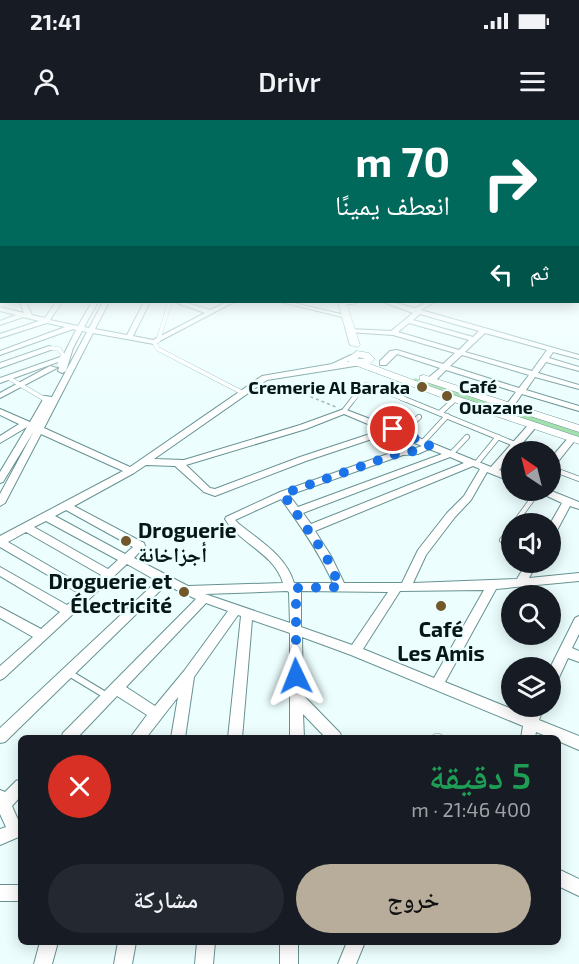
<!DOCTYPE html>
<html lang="ar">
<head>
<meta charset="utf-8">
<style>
  body { margin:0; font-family:"Exo 2","Noto Naskh Arabic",sans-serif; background:#242831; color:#f1f3f6; direction:rtl; height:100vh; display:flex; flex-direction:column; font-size:22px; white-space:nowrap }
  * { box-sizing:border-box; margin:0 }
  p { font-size:20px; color:#9ea1a6 }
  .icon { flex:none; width:33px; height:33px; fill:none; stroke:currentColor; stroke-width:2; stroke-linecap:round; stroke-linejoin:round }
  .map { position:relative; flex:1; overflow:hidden; direction:ltr }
  .side { position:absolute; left:18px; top:615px; width:543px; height:210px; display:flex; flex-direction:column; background:#171b24; border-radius:9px; box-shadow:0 3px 15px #0003; direction:rtl }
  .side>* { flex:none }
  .banner { position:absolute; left:0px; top:0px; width:579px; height:183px; box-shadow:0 3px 15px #0003; direction:rtl; background:#00695c; color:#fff; overflow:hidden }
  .needle { width:39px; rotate:325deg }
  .tools { position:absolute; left:501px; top:321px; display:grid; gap:12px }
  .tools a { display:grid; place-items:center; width:60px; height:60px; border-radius:50%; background:#171b24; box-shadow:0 3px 15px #0003; font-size:30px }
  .pin { position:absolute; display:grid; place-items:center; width:51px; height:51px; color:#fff; margin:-26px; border:3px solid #fff; border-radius:50%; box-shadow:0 2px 6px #0007 }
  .me { position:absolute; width:66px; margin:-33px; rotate:358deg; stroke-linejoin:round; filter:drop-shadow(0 0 4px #0008) }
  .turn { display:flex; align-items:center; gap:21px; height:126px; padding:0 30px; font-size:27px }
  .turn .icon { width:78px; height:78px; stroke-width:2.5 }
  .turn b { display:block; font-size:42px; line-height:51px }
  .then { display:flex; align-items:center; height:57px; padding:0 30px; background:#0003; gap:12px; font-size:22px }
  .round { display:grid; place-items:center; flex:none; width:63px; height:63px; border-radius:32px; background:#242831 }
  .overview { display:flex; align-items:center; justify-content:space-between; height:102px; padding:0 30px }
  h1 { font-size:36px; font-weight:600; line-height:45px; color:#1e9e55 }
  .button { display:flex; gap:12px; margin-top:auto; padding:12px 30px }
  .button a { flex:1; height:69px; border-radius:36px; background:#b7ad9a; color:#111; font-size:24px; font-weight:600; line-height:69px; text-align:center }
  .button a+a { background:#242831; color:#f1f3f6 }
  .status { display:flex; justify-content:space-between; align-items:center; height:42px; padding:0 30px; background:#171b24; direction:ltr }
  .status svg { height:16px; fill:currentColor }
  header { display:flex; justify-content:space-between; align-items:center; height:78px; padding:0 30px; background:#171b24; font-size:27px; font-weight:600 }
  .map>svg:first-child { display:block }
</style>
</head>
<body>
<div class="status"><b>21:41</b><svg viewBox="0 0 49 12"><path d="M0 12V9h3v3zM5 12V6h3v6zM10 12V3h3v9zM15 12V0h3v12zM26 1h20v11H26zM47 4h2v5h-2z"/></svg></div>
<header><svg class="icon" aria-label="menu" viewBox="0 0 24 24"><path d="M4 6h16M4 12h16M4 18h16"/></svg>Drivr<svg class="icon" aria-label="person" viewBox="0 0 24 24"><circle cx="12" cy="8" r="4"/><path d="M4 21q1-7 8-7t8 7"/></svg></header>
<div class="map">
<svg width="579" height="844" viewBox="0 0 579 844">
  <rect width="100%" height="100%" fill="#ecfefe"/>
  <polygon fill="#a2e0ae" points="415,258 579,312 579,319 445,273 413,260"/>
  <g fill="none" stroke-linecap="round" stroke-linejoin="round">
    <defs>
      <g id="service-far3">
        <polyline points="158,221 170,182"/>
        <polyline points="154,222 158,229 243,273"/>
        <polyline points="52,228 59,229 63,235 59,245"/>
        <polyline points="9,258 46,280"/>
        <polyline points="353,280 366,264 406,280"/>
      </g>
      <g id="service-far2">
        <polyline points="44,278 48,281"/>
        <polyline points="402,278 534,332"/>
        <polyline points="344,291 354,278"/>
        <polyline points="440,293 455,279"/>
        <polyline points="401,313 419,297"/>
        <polyline points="423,322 447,296"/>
        <polyline points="451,334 467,317"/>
        <polyline points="476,344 498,317"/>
        <polyline points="550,348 579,359"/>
        <polyline points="514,404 539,370"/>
        <polyline points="502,420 512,407"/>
      </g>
      <polyline id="service-far1" points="69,553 107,576"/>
      <polyline id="service" points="436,618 439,618"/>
      <g id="minor">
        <rect x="578" y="174" width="1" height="4"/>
        <path d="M20 182H26L32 195 45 198 56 182H62L50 200 78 206 92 182H98L84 207 89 208 103 182H109L95 209 127 215 144 182H150L133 216 153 220 205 193 177 183 176 182H184L210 190 227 182H234L154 224 93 213 44 308 130 347 262 256 332 244 351 235 355 237 347 242 358 241 362 243 361 245 267 260 154 339 184 340 300 305 344 289 391 307H396L397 309 491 347 530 303H536V307L515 332H512V335L499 350 512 355V362L487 352 471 380 455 397 426 435 413 463 517 459 527 442H538L529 458 579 453V461L496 469 445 562 527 595 531 586H544L539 600 579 616V630L558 621V618H551L536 612 535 618H521L523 606 351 535 302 517 303 575 340 613 342 618H326L303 594 304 618H290V513L252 500 242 618H228L241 496 238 495 194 557 185 618H171L178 577 146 618H130L147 595 117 576 77 618H61L63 613 196 479 166 465 5 622 0 623V608L157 461 127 444 4 558 0 560V546L33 517 0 498V487L41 509 60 492 0 456V447L67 485 80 474 0 427V416L123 351 41 314 5 383 0 386V374L34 311 3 362 0 363V352L27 307 0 323V316L19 304 0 295V289L30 302 45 276 52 277 66 251 62 253 58 251 61 241 0 263V258L63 236 76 210 73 209 0 235V231L65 207 47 203 0 218V214L39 201 23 197 0 205V201L16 195 0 191V187L24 193ZM82 211 87 212 66 251 73 228ZM344 294 382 310 300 337 215 369 210 368 186 345 306 309ZM390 313 422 326 416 328 399 330 280 372 226 397 225 399C240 424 274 433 283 463L188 466 134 438 145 426 144 423 74 386 134 353 146 345 175 346 204 372 215 376 306 341ZM429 329 442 334 298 387 289 375 403 335 418 334ZM450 337 464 343 311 404 303 393ZM473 346 480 349 464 376 447 393 418 430 402 463H344L331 436 315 411ZM281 379C301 406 319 432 333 463H294C286 436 260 421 239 404L235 400ZM66 390 133 427 125 434 55 396ZM46 401 118 440 108 449 34 407ZM26 412 101 455 87 468 8 422ZM484 470 434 558 363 529 400 471ZM287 471 289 472 290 503 205 474ZM301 471 388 472 352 525 301 507ZM206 483 228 491 184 551 155 586 126 567Z"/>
        <polygon points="281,182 290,182 349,196 346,198"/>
        <path d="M337 182H358C354 185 341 185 337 182Z"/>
        <path d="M383 182H391L415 188 428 182H435L421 190 579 235V239L553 232 549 238 579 247V251L546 242 538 253 579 265V269L535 257 526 270 579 286V291L522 274 513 287H507L506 285 516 272 446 250 434 262H428V258L440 248 397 234 386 245H380V241L390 231 397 230 443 244 455 233 393 215 348 212V210L350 209 391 211 413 193ZM420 194 479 211 473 217 413 200ZM409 203 469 220 459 230 398 212ZM485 213 547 230 532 251 465 232ZM462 235 529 255 519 268 450 246Z"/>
        <polygon points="49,226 56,228 0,248 0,243"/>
        <polygon points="50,246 57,248 0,278 0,273"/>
        <polygon points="572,316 576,319 553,348 550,349 550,339 569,317"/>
        <polygon points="534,370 549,370 579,382 579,389 570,386 554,416 550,417 550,404 562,383"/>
        <polygon points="579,496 579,514 572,528 579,531 579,542 568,538 555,566 550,567 550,548 575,498"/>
        <polygon points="21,659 21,676 12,686 19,702 21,702 21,716 0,725 0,709 6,707 0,694 0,670 5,672 16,661"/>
        <polygon points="558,749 579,759 579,776 558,766"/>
        <rect x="0" y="765" width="21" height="16"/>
        <polygon points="40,822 58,822 52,844 34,844"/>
        <polygon points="118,822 136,822 132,844 114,844"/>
        <polygon points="197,822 215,822 213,844 195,844"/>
        <rect x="280" y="822" width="18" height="22"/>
        <polygon points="347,822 365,822 356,844 338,844"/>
      </g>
      <g id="tertiary">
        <polygon points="338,182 346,182 360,225 358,227 350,225"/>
        <path d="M357 231 369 233 375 239 370 244 459 277 579 317V324L451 281 352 244 346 239ZM359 237 365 239H357Z"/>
        <polygon points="424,255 579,305 579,312 420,260 420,256"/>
      </g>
    </defs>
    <use href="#service-far3" stroke="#679292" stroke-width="4.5"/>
    <use href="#service-far2" stroke="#679292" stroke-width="6"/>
    <use href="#service-far1" stroke="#679292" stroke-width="8"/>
    <use href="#service" stroke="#679292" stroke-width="9"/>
    <use href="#minor" stroke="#679292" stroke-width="2"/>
    <use href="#tertiary" stroke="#679292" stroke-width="1"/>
    <polyline stroke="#a0b2b2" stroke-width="1.5" stroke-dasharray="3 3" stroke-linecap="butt" points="277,263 336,287"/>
    <use href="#service-far3" stroke="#fff" stroke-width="4"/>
    <use href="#service-far2" stroke="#fff" stroke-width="4.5"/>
    <use href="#service-far1" stroke="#fff" stroke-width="6"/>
    <use href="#service" stroke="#fff" stroke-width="8"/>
    <use href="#minor" fill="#fff" fill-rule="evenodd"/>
    <use href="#tertiary" fill="#fff" fill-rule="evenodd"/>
  </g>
  <linearGradient id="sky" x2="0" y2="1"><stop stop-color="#6bade5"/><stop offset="0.59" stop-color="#f6ffff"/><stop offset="1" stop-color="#f6ffff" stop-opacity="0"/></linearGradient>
  <rect width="579" height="287" fill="url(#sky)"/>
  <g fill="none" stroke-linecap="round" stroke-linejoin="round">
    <polyline stroke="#1a73e8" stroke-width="10" stroke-dasharray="0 18" points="296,556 296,468 340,467 326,436 283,374 402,332 418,331 430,325 393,309"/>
  </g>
  <g fill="#715729" stroke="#ecfefe" stroke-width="2">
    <circle cx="422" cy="267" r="6"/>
    <circle cx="447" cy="276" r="6"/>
    <circle cx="126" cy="421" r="6"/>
    <circle cx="184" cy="472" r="6"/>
    <circle cx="441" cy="486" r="6"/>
  </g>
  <g text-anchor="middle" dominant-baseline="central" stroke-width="5" stroke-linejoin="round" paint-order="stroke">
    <g font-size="18" font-weight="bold" fill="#061717" stroke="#ecfefe" text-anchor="start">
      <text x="459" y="266">Café<tspan x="459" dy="21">Ouazane</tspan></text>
      <text x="410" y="267" text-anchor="end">Cremerie Al Baraka</text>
    </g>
    <g font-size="21" font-weight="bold" fill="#061717" stroke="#ecfefe" text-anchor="start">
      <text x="138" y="409">Droguerie<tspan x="138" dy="24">أجزاخانة</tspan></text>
      <text x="172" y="460" text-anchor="end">Droguerie et<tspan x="172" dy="24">Électricité</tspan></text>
      <text x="441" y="508" text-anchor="middle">Café<tspan x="441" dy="24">Les Amis</tspan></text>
    </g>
  </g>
</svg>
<div class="tools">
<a><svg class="needle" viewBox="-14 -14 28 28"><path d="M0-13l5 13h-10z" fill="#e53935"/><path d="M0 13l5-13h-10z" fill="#9ea1a6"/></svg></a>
<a><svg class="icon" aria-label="sound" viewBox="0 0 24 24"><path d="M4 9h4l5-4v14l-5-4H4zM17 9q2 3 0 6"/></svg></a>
<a><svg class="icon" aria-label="search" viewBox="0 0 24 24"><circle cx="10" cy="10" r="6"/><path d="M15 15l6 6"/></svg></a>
<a><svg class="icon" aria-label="layers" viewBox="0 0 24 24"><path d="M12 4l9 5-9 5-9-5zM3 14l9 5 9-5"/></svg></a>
</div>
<div class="pin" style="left:393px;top:309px;background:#d93025"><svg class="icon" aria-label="arrive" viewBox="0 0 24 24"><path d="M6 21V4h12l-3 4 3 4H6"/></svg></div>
<svg class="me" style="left:296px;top:556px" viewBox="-20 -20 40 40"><path d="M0-17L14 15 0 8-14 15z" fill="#1a73e8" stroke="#fff" stroke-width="4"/></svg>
<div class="banner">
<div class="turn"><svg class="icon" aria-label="right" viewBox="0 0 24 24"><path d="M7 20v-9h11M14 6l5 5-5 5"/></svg><div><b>70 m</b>انعطف يمينًا</div></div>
<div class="then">ثم<svg class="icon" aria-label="left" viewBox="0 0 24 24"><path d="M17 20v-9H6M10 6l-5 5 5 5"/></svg></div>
</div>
<section class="side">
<div class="overview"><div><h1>5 دقيقة</h1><p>400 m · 21:46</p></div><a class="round" style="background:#d93025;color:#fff"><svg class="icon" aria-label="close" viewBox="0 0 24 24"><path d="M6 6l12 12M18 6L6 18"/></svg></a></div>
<div class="button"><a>خروج</a><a>مشاركة</a></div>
</section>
</div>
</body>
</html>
